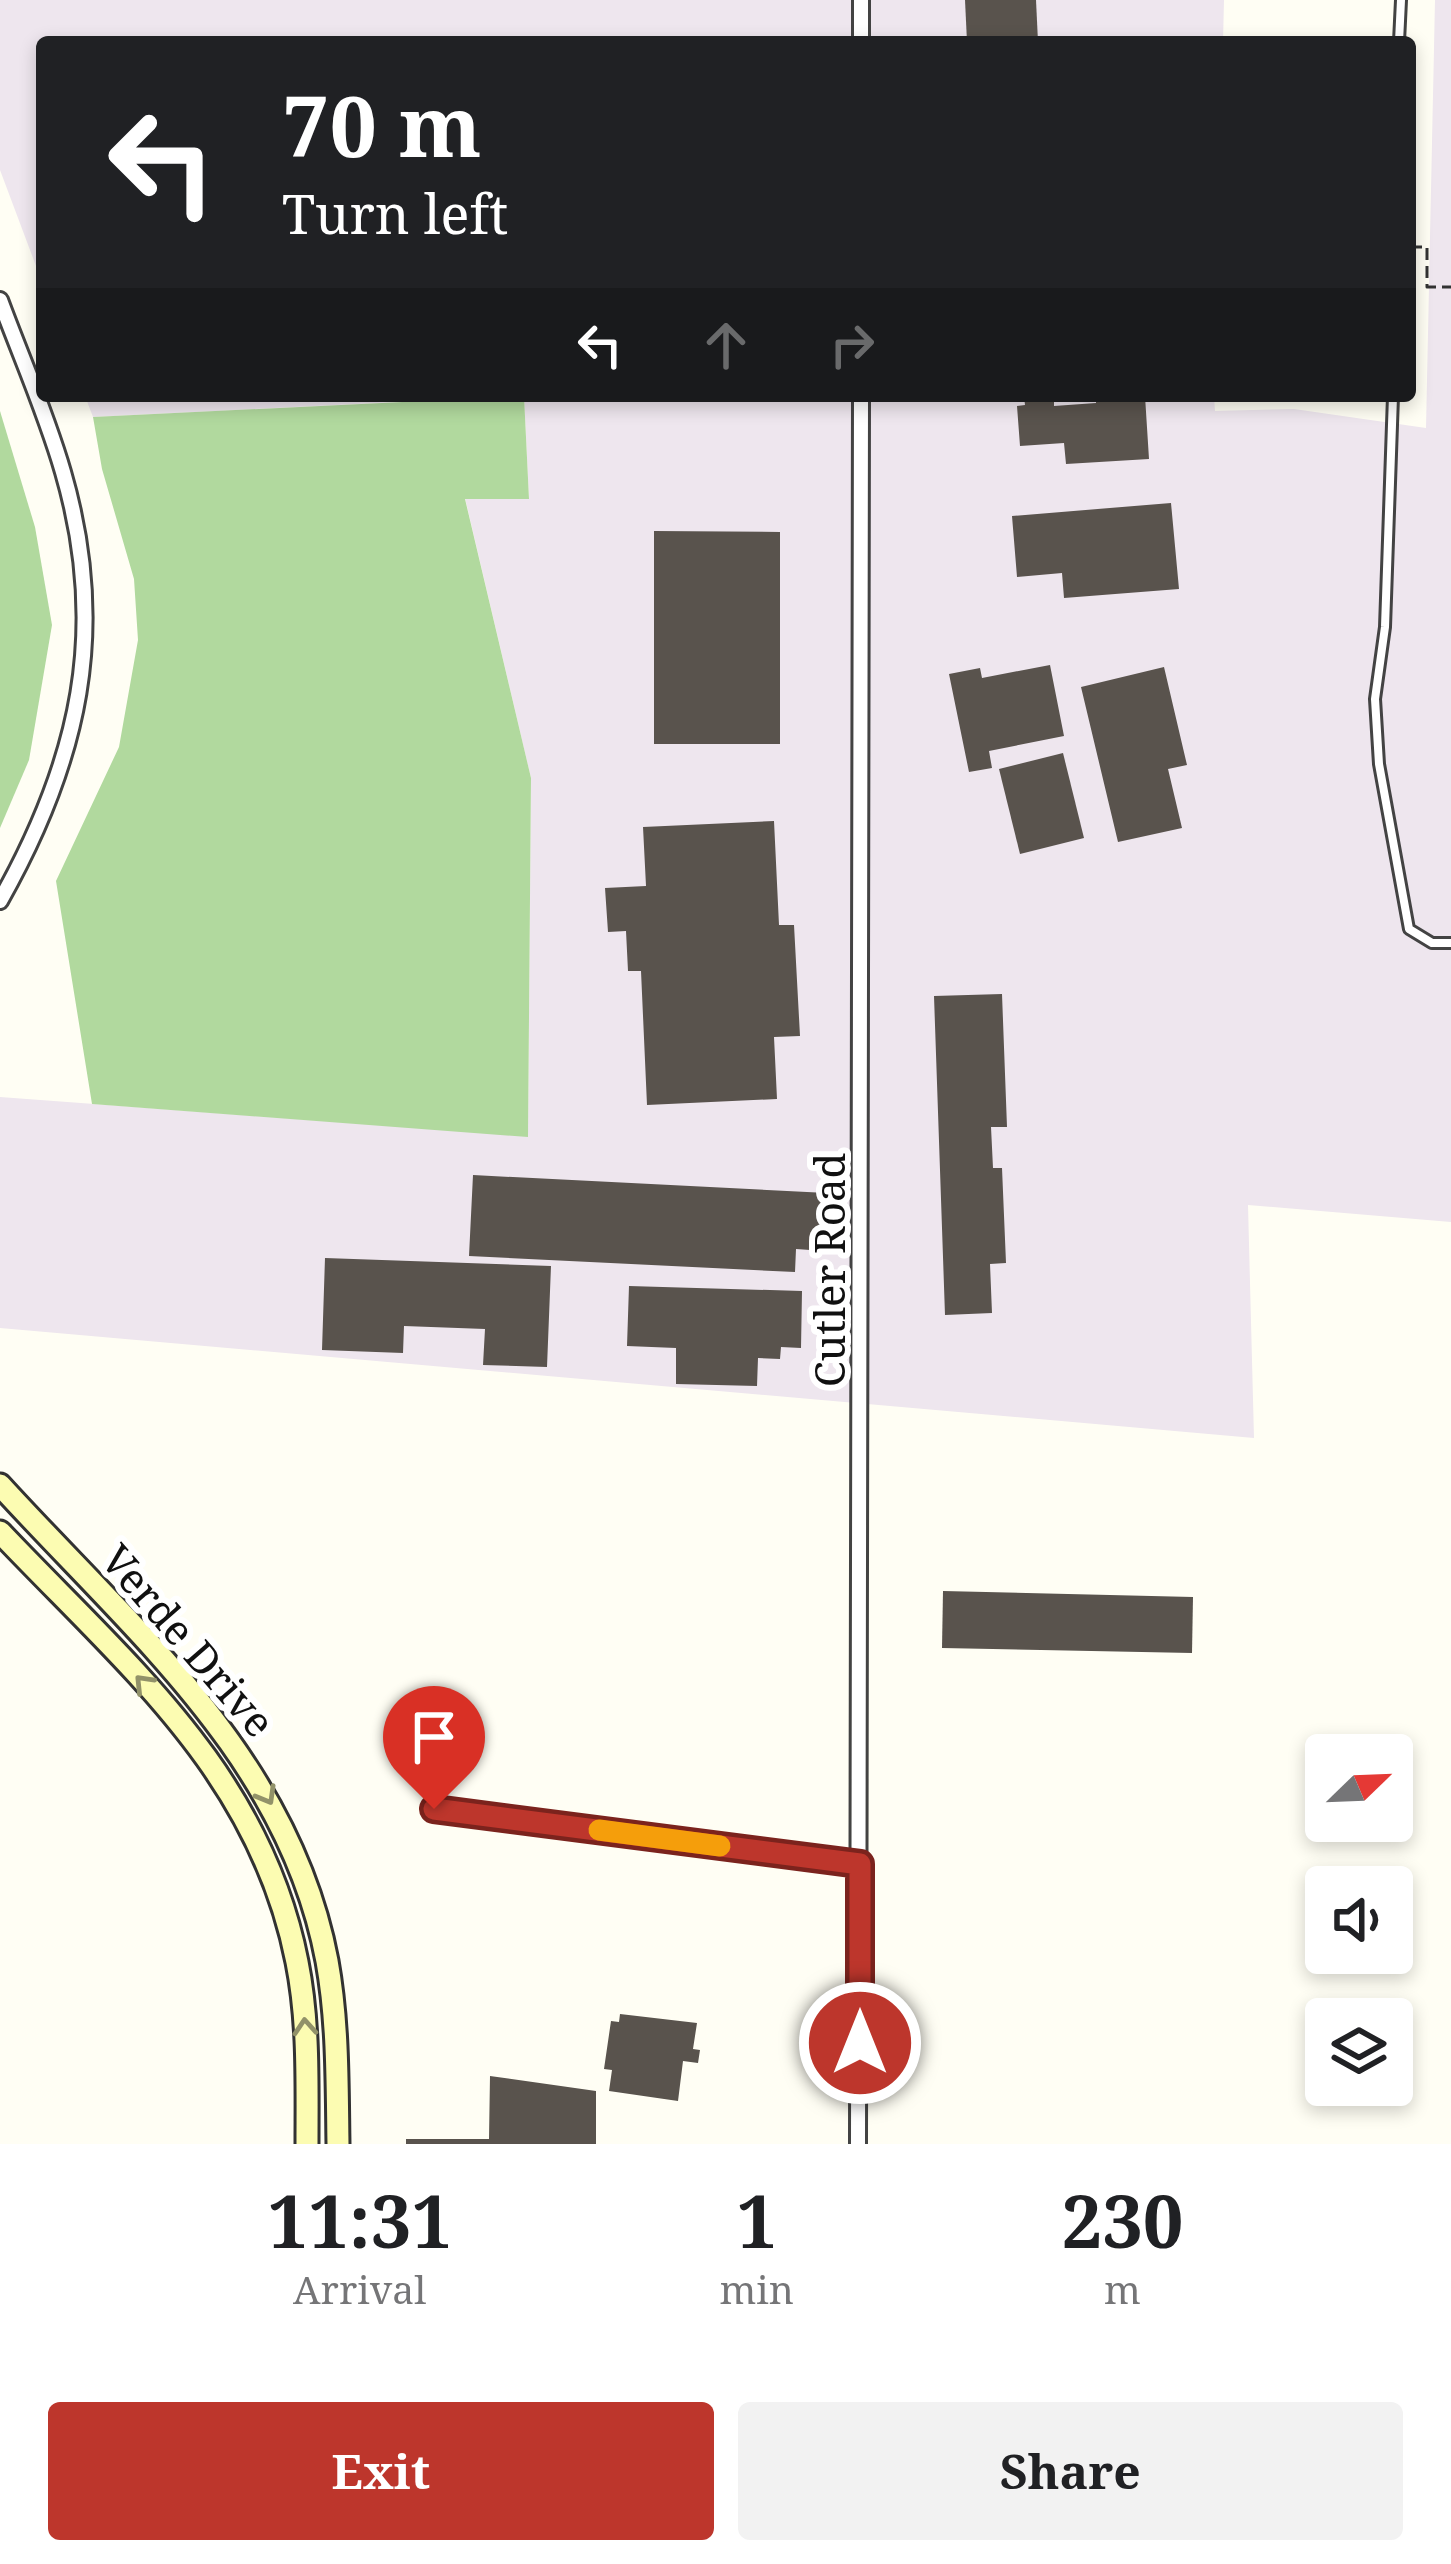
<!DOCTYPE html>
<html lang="en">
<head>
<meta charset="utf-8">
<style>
  body { margin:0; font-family:"Noto Serif",serif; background:#f2f2f2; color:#202124; height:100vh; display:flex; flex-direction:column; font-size:45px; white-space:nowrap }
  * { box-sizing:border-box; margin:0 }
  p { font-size:39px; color:#757577 }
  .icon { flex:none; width:66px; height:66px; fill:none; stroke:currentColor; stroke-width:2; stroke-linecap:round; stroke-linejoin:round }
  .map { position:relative; height:2144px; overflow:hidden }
  .details { display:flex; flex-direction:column; background:#fff; flex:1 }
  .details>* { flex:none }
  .hud { position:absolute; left:36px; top:36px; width:1380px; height:366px; border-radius:12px; box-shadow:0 6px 18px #0003; background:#202124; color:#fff; overflow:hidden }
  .needle { width:78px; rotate:67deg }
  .controls { position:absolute; left:1305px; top:1734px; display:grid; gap:24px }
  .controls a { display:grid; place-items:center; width:108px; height:108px; border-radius:12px; background:#fff; box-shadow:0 6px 18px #0003; font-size:60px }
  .pin { position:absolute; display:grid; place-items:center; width:102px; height:102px; color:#fff; margin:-123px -51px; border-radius:50% 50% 50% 0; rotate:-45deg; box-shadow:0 0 12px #0007 }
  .pin .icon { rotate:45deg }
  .me { position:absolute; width:132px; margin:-66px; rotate:0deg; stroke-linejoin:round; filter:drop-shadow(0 0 9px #0008) }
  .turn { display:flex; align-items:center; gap:42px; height:252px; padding:0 48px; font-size:54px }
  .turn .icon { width:156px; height:156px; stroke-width:2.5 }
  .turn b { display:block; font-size:84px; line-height:102px }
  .lanes { display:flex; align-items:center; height:114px; padding:0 48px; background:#0003; justify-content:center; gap:60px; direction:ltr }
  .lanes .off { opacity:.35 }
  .eta { display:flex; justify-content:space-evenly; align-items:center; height:204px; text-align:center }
  .eta b { font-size:72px; font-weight:700; line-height:84px }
  .cta { display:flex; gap:24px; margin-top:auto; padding:24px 48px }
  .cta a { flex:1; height:138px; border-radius:12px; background:#bd362c; color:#fff; font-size:48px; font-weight:700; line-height:138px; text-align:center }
  .cta a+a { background:#f2f2f2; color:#202124 }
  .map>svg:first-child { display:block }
</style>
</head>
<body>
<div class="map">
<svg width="1451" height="2144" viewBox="0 0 1451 2144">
  <rect width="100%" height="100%" fill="#fffef4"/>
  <g fill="#eee6ee">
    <polygon points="0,0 1224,0 1223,42 42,42 42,282 0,170"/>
    <polygon points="1435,0 1451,0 1451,1222 1248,1205 1254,1438 0,1328 0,1097 528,1136 531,778 465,498 529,498 524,396 1214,396 1215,411 1294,409 1426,428"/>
    <polygon points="85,396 516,396 93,417"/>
  </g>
  <g fill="#b1d99e">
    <polygon points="524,396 529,499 465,499 531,778 528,1137 92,1104 56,881 119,747 138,640 134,579 102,469 93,417"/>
    <polygon points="0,411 35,527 52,625 29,760 0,828"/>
  </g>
  <g fill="#59534d">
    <polygon points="965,0 1036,0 1038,42 967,42"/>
    <polygon points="1024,396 1054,396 1054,406 1096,403 1096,396 1145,396 1149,459 1066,464 1064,443 1020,446 1017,406 1025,405"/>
    <polygon points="1171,503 1179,589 1064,598 1062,573 1017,577 1012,516"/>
    <polygon points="654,531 780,532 780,744 654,744"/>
    <polygon points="1050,665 1064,736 989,751 992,768 969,772 949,674 980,668 982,678"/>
    <polygon points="1164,667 1187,765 1168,769 1182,828 1118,842 1081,687"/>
    <polygon points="1063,753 1084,838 1020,854 999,769"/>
    <polygon points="774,821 779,925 794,925 800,1036 774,1037 777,1099 647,1105 641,971 628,971 626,931 608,932 605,888 646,886 643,827"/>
    <polygon points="1002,994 1007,1127 991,1127 993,1168 1002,1168 1006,1263 990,1264 992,1313 945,1315 934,996"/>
    <polygon points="473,1175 827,1193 824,1251 796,1249 795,1272 469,1256"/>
    <polygon points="325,1258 551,1266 547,1367 483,1365 485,1329 404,1326 403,1353 322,1350"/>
    <polygon points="629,1286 802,1291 801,1348 781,1347 780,1359 758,1358 757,1386 676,1384 676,1348 627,1346"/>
    <polygon points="943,1591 1193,1597 1192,1653 942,1648"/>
    <polygon points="620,2014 697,2023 693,2049 700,2050 698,2063 683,2061 678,2101 609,2091 612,2070 604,2069 611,2021 619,2022"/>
    <polygon points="490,2076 596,2091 596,2144 406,2144 406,2139 489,2139"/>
  </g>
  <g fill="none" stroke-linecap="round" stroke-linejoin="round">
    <defs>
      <g id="service">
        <polyline points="1399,42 1401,0"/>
        <polyline points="1393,396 1385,627 1375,699 1379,764 1409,929 1432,943 1451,943"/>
        <polyline points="434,1809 859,1864"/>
      </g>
      <g id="minor">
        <polyline points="861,0 861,42"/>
        <path d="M0 300C21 357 46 413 63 472 109 630 79 761 0 901"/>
        <polyline points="858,2144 861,396"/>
      </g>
      <g id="secondary">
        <path d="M0 1485C132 1630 289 1758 327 1961 338 2022 337 2082 338 2144"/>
        <path d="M0 1532C126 1665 260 1773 297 1962 309 2022 307 2083 307 2144"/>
      </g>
    </defs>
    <use href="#service" stroke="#434343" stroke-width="14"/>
    <use href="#minor" stroke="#434343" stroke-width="20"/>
    <use href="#secondary" stroke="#323232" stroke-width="27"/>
    <polyline stroke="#323232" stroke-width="3" stroke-dasharray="12 6" stroke-linecap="butt" points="1410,247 1427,247 1427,287 1451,287"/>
    <use href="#service" stroke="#fff" stroke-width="8"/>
    <use href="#minor" stroke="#fff" stroke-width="14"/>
    <use href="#secondary" stroke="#fcfcb2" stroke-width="21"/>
  </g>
  <defs><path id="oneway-chevron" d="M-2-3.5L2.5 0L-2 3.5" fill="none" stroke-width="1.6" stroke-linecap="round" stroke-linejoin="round" transform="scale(3)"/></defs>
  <g stroke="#929269">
    <use href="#oneway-chevron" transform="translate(143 1683) rotate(-134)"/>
    <use href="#oneway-chevron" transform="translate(267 1796) rotate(60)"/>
    <use href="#oneway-chevron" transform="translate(305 2027) rotate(-94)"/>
  </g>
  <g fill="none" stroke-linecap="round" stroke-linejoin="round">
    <defs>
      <polyline id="route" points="434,1809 860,1864 860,2043"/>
    </defs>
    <use href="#route" stroke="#7b231d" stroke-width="30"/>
    <use href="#route" stroke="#bd362c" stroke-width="21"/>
    <polyline stroke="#f59e0b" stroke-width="21" points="599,1830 720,1846"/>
  </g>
  <g text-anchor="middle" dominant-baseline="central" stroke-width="12" stroke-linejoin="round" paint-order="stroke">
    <g font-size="42" fill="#101010" stroke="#fff">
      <text transform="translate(828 1270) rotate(-90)">Cutler Road</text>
      <text transform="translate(189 1640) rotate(49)">Verde Drive</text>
    </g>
  </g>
</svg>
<div class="controls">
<a><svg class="needle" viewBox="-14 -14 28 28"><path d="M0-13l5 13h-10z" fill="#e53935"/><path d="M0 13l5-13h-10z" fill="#757577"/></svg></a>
<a><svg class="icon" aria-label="sound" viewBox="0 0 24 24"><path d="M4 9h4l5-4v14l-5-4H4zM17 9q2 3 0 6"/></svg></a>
<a><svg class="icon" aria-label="layers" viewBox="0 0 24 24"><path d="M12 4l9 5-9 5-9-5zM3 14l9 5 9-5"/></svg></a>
</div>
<div class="pin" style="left:434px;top:1809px;background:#d93025"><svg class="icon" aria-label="arrive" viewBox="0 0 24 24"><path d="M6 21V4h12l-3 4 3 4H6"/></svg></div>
<svg class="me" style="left:860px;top:2043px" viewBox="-20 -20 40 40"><circle r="17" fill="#bd362c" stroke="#fff" stroke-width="3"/><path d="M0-11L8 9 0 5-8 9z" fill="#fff"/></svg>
<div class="hud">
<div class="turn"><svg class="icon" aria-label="left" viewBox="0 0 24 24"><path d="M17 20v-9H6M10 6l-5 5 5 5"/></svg><div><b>70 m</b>Turn left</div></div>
<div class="lanes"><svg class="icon" aria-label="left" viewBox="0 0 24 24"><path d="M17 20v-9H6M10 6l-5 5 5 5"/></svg><svg class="icon off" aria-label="ahead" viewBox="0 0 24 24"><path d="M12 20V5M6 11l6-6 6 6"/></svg><svg class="icon off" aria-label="right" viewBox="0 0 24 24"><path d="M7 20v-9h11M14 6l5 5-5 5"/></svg></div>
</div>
</div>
<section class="details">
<div class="eta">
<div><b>11:31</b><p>Arrival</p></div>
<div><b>1</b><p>min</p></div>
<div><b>230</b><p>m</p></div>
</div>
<div class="cta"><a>Exit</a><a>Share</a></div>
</section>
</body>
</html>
